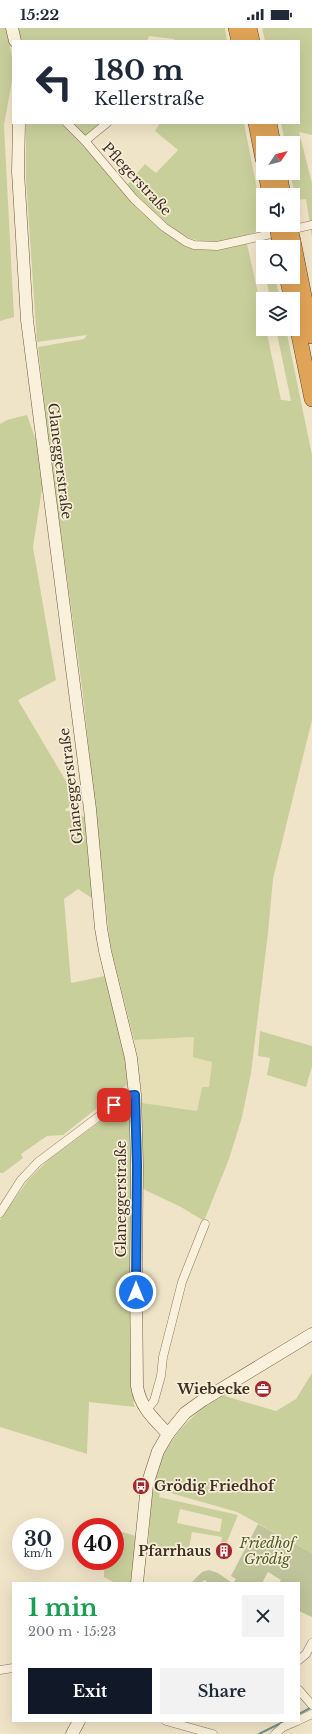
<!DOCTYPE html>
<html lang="en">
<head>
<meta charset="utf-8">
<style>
  body { margin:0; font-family:"Libre Baskerville",serif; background:#f2f2f3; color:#1f2937; height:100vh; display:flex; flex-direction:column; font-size:15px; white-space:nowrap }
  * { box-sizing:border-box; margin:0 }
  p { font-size:13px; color:#747a83 }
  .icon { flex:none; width:22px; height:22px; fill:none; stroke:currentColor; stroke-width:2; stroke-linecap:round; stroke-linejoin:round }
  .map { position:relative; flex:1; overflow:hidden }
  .details { position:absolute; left:12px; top:1554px; width:288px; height:140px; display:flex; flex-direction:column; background:#fff; border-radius:0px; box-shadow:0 4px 16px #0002 }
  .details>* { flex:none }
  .top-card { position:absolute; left:12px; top:12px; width:288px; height:84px; border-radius:0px; box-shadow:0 4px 16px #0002; background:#fff; color:#1f2937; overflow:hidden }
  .needle { width:26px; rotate:55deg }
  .buttons { position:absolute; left:256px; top:108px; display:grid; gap:8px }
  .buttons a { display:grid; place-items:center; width:44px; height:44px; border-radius:0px; background:#fff; box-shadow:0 4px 16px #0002; font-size:20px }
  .speed { position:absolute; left:12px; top:1490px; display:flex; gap:8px; font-size:20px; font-weight:700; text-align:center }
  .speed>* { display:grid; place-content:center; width:52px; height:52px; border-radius:50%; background:#fff; box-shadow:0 4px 16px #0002; line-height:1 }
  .speed small { font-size:10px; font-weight:400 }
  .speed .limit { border:6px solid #d22; background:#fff; color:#111 }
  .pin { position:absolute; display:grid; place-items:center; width:34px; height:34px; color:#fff; margin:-17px; border-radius:8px; box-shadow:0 2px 6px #0006 }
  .me { position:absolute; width:44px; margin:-22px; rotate:0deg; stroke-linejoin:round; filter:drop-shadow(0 0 3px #0008) }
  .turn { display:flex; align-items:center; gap:14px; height:84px; padding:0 16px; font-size:18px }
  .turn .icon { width:52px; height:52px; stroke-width:2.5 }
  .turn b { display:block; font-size:28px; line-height:34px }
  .round { display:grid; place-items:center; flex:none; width:42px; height:42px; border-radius:0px; background:#f2f2f3 }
  .overview { display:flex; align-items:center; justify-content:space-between; height:68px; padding:0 16px }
  h1 { font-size:24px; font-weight:700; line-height:30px; color:#1e9e55 }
  .primary-button { display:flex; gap:8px; margin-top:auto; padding:8px 16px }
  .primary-button a { flex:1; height:46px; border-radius:0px; background:#111827; color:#fff; font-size:16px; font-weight:700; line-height:46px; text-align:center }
  .primary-button a+a { background:#f2f2f3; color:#1f2937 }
  .status { display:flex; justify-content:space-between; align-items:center; height:28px; padding:0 20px; background:#fff; direction:ltr }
  .status svg { height:11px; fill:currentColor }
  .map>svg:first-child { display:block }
</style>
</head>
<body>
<div class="status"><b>15:22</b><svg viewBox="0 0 49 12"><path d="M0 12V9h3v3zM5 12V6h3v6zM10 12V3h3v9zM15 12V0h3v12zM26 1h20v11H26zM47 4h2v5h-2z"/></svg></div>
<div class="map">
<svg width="312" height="1706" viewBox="0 0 312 1706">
  <rect width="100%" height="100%" fill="#f0e4c8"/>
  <polygon fill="#e6deb5" points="194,1009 212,1034 209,1060 202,1059 197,1083 142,1075 134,1012"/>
  <g fill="#c9cf9b" fill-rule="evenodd">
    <polygon points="0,0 6,0 12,29 13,47 4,97 14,289 0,293"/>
    <polygon points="16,0 225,0 227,13 174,13 174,11 149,8 147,13 20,13"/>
    <polygon points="262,0 312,0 312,107 299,104 312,155 312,209 306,171 296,172 290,145 293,145 293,115 285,115 281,95 299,95 299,13 265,13"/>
    <polygon points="26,95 63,95 84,116 136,177 194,219 212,222 247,216 263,288 263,301 266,301 281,372 266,370 291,373 276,301 286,301 312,427 312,692 273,851 268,905 251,1045 242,1089 229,1131 204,1193 181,1179 143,1161 142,1075 197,1083 202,1059 209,1059 212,1034 193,1029 194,1009 134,1012 110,916 83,667 57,476 42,461 33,519 56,652 18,672 79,775 65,781 66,783 76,784 87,791 95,868 92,870 78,861 64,871 71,955 105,948 127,1030 130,1054 63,1107 47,1108 21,1126 23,1130 3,1145 0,1145 0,396 7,392 27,387 35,410 49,417 38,319 84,311 87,307 37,314 26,152"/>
    <polygon points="72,95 102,95 86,109"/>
    <path d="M160 95H244L265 202C248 206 230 213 214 214 176 215 150 183 127 157L145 136 156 145 178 122 155 103Z"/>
    <polygon points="266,249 275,249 280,271 270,271"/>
    <polygon points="260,1003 312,1018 312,1038 306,1059 267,1047 270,1030 258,1028"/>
    <polygon points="124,1076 129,1076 131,1080 133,1362 135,1373 133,1374 135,1379 89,1374 87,1426 0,1399 0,1192 28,1152 48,1132"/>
    <path d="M312 1345V1525L237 1484 160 1462 159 1469 238 1487 226 1516 221 1514 222 1509 192 1504 189 1520 185 1526 148 1519C150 1498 150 1476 154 1455 162 1416 190 1386 223 1366L228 1369 276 1383 296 1371ZM180 1481 222 1491 220 1504 177 1495Z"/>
    <polygon points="115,1502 136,1508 132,1555 115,1555 104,1549 104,1533 115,1533"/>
  </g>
  <g fill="#bfc49a">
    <polygon points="258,1496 312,1525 312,1589 299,1583 299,1555 279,1555 281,1552 268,1544 262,1555 233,1555 236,1551 231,1548"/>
    <polygon points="209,1542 218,1545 232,1555 208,1555 205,1552 200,1555 191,1555 202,1544"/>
  </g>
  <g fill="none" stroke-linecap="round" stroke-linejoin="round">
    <g stroke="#6f938a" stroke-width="2">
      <polyline points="299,1686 312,1679"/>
      <polyline points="259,1706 285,1693"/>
    </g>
    <defs>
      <g id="street">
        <polyline points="67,95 85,113 134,171 164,199 186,214 194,217 217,218 312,197"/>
        <polyline points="85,113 107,95"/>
        <polyline points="0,1185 21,1152 38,1134 126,1068 135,1067"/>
        <polyline points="146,1383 154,1373 161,1348 163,1329 182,1254 205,1196"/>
        <polyline points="299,1632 306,1626 312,1615"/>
        <polyline points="0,1642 13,1640"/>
        <polyline points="299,1662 312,1677"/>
        <polyline points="299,1692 312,1686"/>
        <polyline points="166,1693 213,1706"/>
        <polyline points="275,1706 283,1699 297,1693"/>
      </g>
      <g id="secondary">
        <polyline points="12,0 15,13"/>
        <path d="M19 95 18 144 27 292 90 781 101 900 105 923 131 1030 135 1067 137 1137 136 1248 137 1358C140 1379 154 1391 168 1406"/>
        <polyline points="137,1555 147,1457 158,1423 168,1406 185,1385 203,1372 312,1306"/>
        <polyline points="72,1706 79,1693"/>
      </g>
      <g id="highway">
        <polyline points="236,0 239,13"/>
        <polyline points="249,0 252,13"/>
        <polyline points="256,95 263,131"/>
        <polyline points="269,95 273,115"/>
        <polyline points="266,145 270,167"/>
        <polyline points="279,145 283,167"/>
        <polyline points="293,213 312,308"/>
        <polyline points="287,249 292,271"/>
        <polyline points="293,278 312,371"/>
      </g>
    </defs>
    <use href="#street" stroke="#8d765c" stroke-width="9"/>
    <use href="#secondary" stroke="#6f573f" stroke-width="13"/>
    <use href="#highway" stroke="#5b4430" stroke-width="16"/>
    <use href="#street" stroke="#faf1dc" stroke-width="8"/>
    <use href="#secondary" stroke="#faf1dc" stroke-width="12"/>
    <use href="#highway" stroke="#e0a458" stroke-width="15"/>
    <defs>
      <g id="highway-bridge">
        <polyline points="277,197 280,216"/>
        <polyline points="289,197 293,213"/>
      </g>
    </defs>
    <use href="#highway-bridge" stroke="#5b4430" stroke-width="16" stroke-linecap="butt"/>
    <use href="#highway-bridge" stroke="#e0a458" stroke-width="15"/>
  </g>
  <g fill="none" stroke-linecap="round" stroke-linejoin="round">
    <defs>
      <polyline id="route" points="114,1077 126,1068 135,1067 137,1137 136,1264"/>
    </defs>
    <use href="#route" stroke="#114b97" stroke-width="10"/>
    <use href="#route" stroke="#1a73e8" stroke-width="7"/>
  </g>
  <defs>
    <symbol id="office-disc" viewBox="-11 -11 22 22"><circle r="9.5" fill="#9e2a2b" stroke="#f7eed8"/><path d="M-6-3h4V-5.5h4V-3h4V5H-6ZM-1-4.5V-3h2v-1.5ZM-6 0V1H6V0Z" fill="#fff"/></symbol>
    <symbol id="bus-disc" viewBox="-11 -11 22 22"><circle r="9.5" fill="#9e2a2b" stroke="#f7eed8"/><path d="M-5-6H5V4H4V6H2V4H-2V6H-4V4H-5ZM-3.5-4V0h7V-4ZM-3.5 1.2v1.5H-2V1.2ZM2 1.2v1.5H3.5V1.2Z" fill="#fff"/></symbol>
    <symbol id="building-disc" viewBox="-11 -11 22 22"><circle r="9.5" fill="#9e2a2b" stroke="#f7eed8"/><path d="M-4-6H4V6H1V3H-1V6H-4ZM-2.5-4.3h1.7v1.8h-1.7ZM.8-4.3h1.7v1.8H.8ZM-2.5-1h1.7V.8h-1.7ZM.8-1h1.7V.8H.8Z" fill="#fff"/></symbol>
  </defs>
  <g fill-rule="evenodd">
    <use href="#office-disc" x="253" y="1351" width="20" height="20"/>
    <use href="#bus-disc" x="131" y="1448" width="20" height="20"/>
    <use href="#building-disc" x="214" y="1513" width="20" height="20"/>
  </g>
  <g text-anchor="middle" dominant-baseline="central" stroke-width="3.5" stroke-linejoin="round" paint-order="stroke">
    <g font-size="14" fill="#3d2e20" stroke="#f7eed8">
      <text transform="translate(137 151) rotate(47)">Pflegerstraße</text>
      <text transform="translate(60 433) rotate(83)">Glaneggerstraße</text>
      <text transform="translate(71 758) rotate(-97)">Glaneggerstraße</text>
      <text transform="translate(121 1171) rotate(-90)">Glaneggerstraße</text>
    </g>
    <g font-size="14" font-weight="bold" fill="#3d2e20" stroke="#f7eed8" text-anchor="end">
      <text x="250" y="1361">Wiebecke</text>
      <text x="154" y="1458" text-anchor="start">Grödig Friedhof</text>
      <text x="211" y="1523">Pfarrhaus</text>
    </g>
    <g font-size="14" font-style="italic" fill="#4d5a26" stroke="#f7eed8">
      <text x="267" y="1515">Friedhof<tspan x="267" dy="16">Grödig</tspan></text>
    </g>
  </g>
</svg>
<div class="buttons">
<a><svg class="needle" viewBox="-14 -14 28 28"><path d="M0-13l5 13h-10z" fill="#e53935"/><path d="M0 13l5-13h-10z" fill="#747a83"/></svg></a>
<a><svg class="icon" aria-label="sound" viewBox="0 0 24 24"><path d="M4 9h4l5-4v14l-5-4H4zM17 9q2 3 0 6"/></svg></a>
<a><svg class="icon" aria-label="search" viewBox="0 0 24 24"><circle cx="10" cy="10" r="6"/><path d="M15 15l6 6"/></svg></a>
<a><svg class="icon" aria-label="layers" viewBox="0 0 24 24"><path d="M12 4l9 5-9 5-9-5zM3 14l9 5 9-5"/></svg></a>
</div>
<div class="speed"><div>30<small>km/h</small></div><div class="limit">40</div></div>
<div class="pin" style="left:114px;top:1077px;background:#d93025"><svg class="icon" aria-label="arrive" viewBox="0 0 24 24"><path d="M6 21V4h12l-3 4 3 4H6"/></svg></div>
<svg class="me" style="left:136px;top:1264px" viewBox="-20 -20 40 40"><circle r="17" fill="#1a73e8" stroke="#fff" stroke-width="3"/><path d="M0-11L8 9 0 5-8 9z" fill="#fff"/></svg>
<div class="top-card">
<div class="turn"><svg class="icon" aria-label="left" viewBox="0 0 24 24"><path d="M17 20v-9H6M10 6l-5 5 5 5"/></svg><div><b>180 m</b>Kellerstraße</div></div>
</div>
<section class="details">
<div class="overview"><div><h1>1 min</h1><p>200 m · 15:23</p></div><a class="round"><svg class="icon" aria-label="close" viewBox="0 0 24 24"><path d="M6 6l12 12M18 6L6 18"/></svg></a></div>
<div class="primary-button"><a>Exit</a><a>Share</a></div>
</section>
</div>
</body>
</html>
